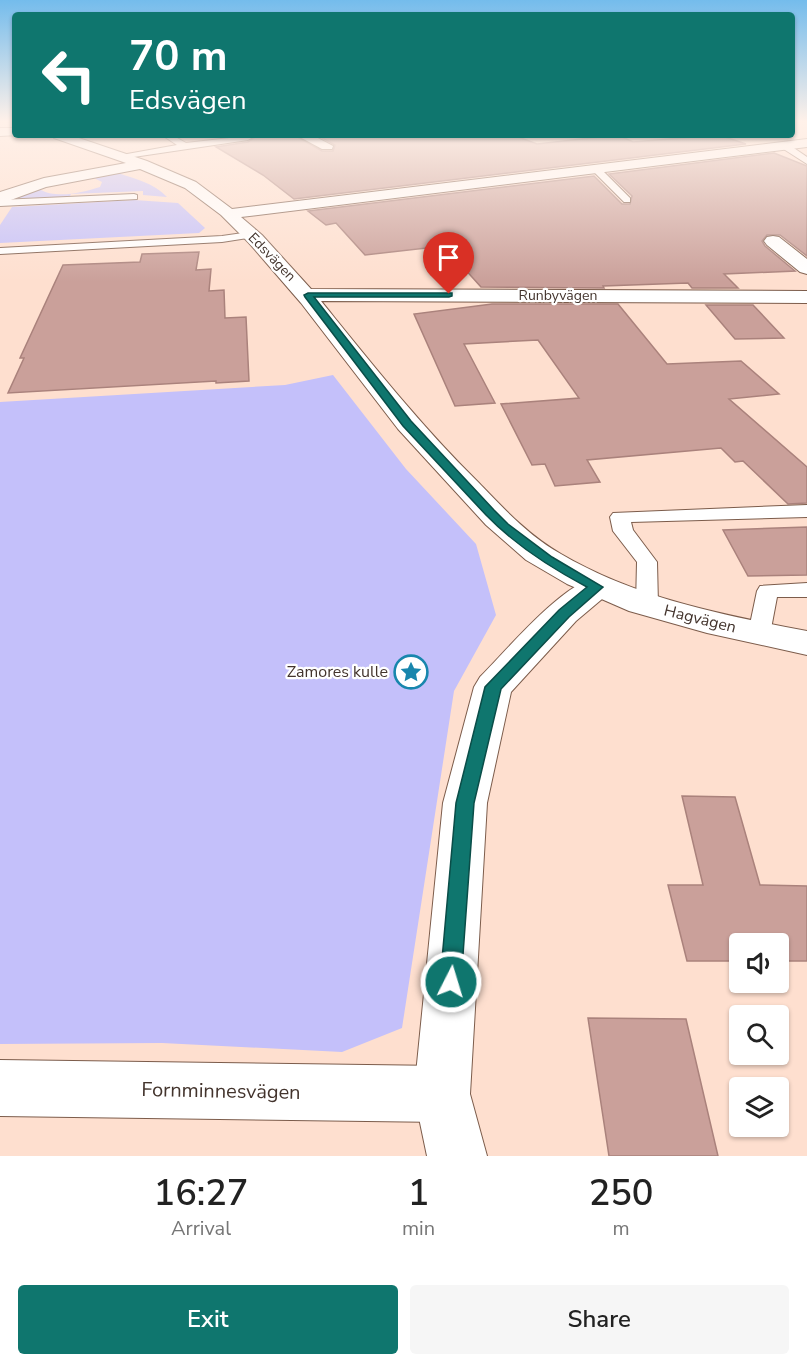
<!DOCTYPE html>
<html lang="en">
<head>
<meta charset="utf-8">
<style>
  body { margin:0; font-family:"Nunito Sans",sans-serif; background:#f6f6f6; color:#222; height:100vh; display:flex; flex-direction:column; font-size:22px; white-space:nowrap }
  * { box-sizing:border-box; margin:0 }
  p { font-size:20px; color:#767676 }
  .icon { flex:none; width:33px; height:33px; fill:none; stroke:currentColor; stroke-width:2; stroke-linecap:round; stroke-linejoin:round }
  .map { position:relative; height:1156px; overflow:hidden }
  .drawer { display:flex; flex-direction:column; background:#fff; flex:1 }
  .drawer>* { flex:none }
  .banner { position:absolute; left:12px; top:12px; width:783px; height:126px; border-radius:6px; box-shadow:0 2px 4px #0004; background:#0f766e; color:#fff; overflow:hidden }
  .controls { position:absolute; left:729px; top:933px; display:grid; gap:12px }
  .controls a { display:grid; place-items:center; width:60px; height:60px; border-radius:6px; background:#fff; box-shadow:0 2px 4px #0004; font-size:30px }
  .pin { position:absolute; display:grid; place-items:center; width:51px; height:51px; color:#fff; margin:-62px -26px; border-radius:50% 50% 50% 0; rotate:-45deg; box-shadow:0 0 6px #0007 }
  .pin .icon { rotate:45deg }
  .me { position:absolute; width:66px; margin:-33px; rotate:5deg; stroke-linejoin:round; filter:drop-shadow(0 0 4px #0008) }
  .turn { display:flex; align-items:center; gap:21px; height:126px; padding:0 18px; font-size:27px }
  .turn .icon { width:78px; height:78px; stroke-width:2.5 }
  .turn b { display:block; font-size:42px; line-height:51px }
  .eta { display:flex; justify-content:space-evenly; align-items:center; height:102px; text-align:center }
  .eta b { font-size:36px; font-weight:600; line-height:42px }
  .button { display:flex; gap:12px; margin-top:auto; padding:12px 18px }
  .button a { flex:1; height:69px; border-radius:6px; background:#0f766e; color:#fff; font-size:24px; font-weight:600; line-height:69px; text-align:center }
  .button a+a { background:#f6f6f6; color:#222 }
  .map>svg:first-child { display:block }
</style>
</head>
<body>
<div class="map">
<svg width="807" height="1156" viewBox="0 0 807 1156">
  <rect width="100%" height="100%" fill="#fedfcf"/>
  <g fill="#c4c0fa">
    <path d="M118 173C135 179 154 183 167 197L143 195V191L71 194 69 198 15 200 12 197 39 189C56 199 81 193 100 187L102 182 92 177Z"/>
    <polygon points="134,200 178,203 205,228 199,233 0,243 0,225 12,207"/>
    <polygon points="333,375 406,469 476,544 496,615 454,691 402,1028 342,1052 162,1043 0,1044 0,402 285,385"/>
  </g>
  <g fill="#caa09a" stroke="#aa827c" stroke-width="1.5">
    <polygon points="258,135 294,135 322,151 333,151 335,145 317,135 513,135 537,144 618,135 633,142 719,135 746,144 294,199 263,175 216,147 248,142"/>
    <polygon points="774,153 807,166 807,256 780,235 767,235 762,241 765,246 795,271 724,274 738,288 692,288 688,283 603,286 604,288 481,287 444,246 365,255 336,223 326,225 308,211 594,176 622,204 630,204 632,196 609,174"/>
    <polygon points="199,252 196,270 211,269 209,291 224,290 225,318 246,317 249,381 216,383 216,381 8,393 24,358 20,358 63,265 140,262 142,254"/>
    <polygon points="492,304 618,304 667,364 741,361 779,394 729,399 807,467 807,503 788,504 743,461 735,462 721,448 587,460 600,482 555,486 545,464 532,465 501,404 579,398 538,340 464,344 495,403 455,406 414,314"/>
    <polygon points="706,305 753,305 784,338 735,339"/>
    <polygon points="807,527 807,575 748,576 723,530"/>
    <polygon points="682,796 735,797 760,885 807,886 807,961 778,961 778,944 740,944 740,961 687,961 668,885 703,885"/>
    <polygon points="588,1018 686,1019 718,1156 609,1156"/>
  </g>
  <g fill="none" stroke-linecap="round" stroke-linejoin="round">
    <defs>
      <g id="service">
        <polygon points="162,135 172,135 186,143 256,135 248,140 120,159 116,156 177,145"/>
        <polygon points="782,144 788,144 807,157 807,164 782,148"/>
        <polygon points="593,167 599,167 630,198 630,202 624,202 593,171"/>
        <polygon points="134,194 137,195 137,199 0,206 0,200"/>
        <polygon points="250,232 254,233 254,237 222,242 0,254 0,248 222,236"/>
        <polygon points="807,505 807,517 631,522 633,530 657,562 658,605 655,610 647,612 639,610 636,605 637,562 613,531 610,517 613,513"/>
        <polygon points="807,583 807,597 777,597 770,634 767,639 759,642 751,639 748,634 757,591 760,586"/>
      </g>
      <g id="minor">
        <path d="M52 135H70L147 161 196 182 232 209 807 139V147L241 217 262 235 311 289 807 291V303L321 301C372 364 421 426 479 483 504 509 529 536 561 554 636 598 722 615 807 631V655L707 633 629 611 567 584 526 560 486 525 398 429 301 303 249 243 221 215 185 188 140 169 46 187 0 204V192L44 178 126 163 54 138Z"/>
        <polygon points="296,135 312,135 333,146 332,149 322,149"/>
        <polygon points="773,236 779,237 807,259 807,274 800,272 767,245 764,241 767,237"/>
        <polygon points="0,1060 442,1066 462,1074 470,1094 462,1114 442,1122 0,1116"/>
      </g>
      <g id="tertiary">
        <polygon points="0,128 15,128 15,135 18,135 0,136"/>
        <path d="M596 577 608 580 613 587 608 594 576 621 511 692 487 803 470 1094 487 1156H427L414 1094 443 803 474 687 480 677C507 650 560 586 596 577Z"/>
      </g>
    </defs>
    <use href="#service" stroke="#7c5c4b" stroke-width="2"/>
    <use href="#minor" stroke="#7c5c4b" stroke-width="2"/>
    <use href="#tertiary" stroke="#7c5c4b" stroke-width="2"/>
    <use href="#service" fill="#fff" fill-rule="evenodd"/>
    <use href="#minor" fill="#fff" fill-rule="evenodd"/>
    <use href="#tertiary" fill="#fff" fill-rule="evenodd"/>
  </g>
  <linearGradient id="sky" x2="0" y2="1"><stop stop-color="#74bcec"/><stop offset="0.43" stop-color="#fff1e9"/><stop offset="1" stop-color="#fff1e9" stop-opacity="0"/></linearGradient>
  <rect width="807" height="282" fill="url(#sky)"/>
  <path fill="#0f766e" stroke="#0a4d48" stroke-width="1.5" d="M308 293H452V296L449 297H314L411 421 494 510 508 524 552 557 603 587 569 617 501 689 474 803 461 982 458 989 451 992 443 989 440 982 456 803 485 687 559 610 587 587C549 567 515 545 486 515L403 426 305 297 304 295Z"/>
  <defs>
    <symbol id="sight-ring" viewBox="-11 -11 22 22"><circle r="9.5" fill="#fff" stroke="#1886ad" stroke-width="1.5"/><path d="M0-6L1.8-2.2L6-1.7L2.9 1.2L3.7 5.4L0 3.3L-3.7 5.4L-2.9 1.2L-6-1.7L-1.8-2.2Z" fill="#1886ad"/></symbol>
  </defs>
  <g fill-rule="evenodd">
    <use href="#sight-ring" x="392" y="653" width="38" height="38"/>
  </g>
  <g text-anchor="middle" dominant-baseline="central" stroke-width="4.5" stroke-linejoin="round" paint-order="stroke">
    <g font-size="14" fill="#43342d" stroke="#fff">
      <text transform="translate(272 257) rotate(46)">Edsvägen</text>
      <text x="558" y="295">Runbyvägen</text>
    </g>
    <g font-size="16" fill="#43342d" stroke="#fff">
      <text transform="translate(700 619) rotate(14)">Hagvägen</text>
    </g>
    <g font-size="16" fill="#43342d" stroke="#fff" text-anchor="end">
      <text x="388" y="672">Zamores kulle</text>
    </g>
    <g font-size="20" fill="#43342d" stroke="#fff">
      <text transform="translate(221 1091) rotate(1)">Fornminnesvägen</text>
    </g>
  </g>
</svg>
<div class="controls">
<a><svg class="icon" aria-label="sound" viewBox="0 0 24 24"><path d="M4 9h4l5-4v14l-5-4H4zM17 9q2 3 0 6"/></svg></a>
<a><svg class="icon" aria-label="search" viewBox="0 0 24 24"><circle cx="10" cy="10" r="6"/><path d="M15 15l6 6"/></svg></a>
<a><svg class="icon" aria-label="layers" viewBox="0 0 24 24"><path d="M12 4l9 5-9 5-9-5zM3 14l9 5 9-5"/></svg></a>
</div>
<div class="pin" style="left:449px;top:294px;background:#d93025"><svg class="icon" aria-label="arrive" viewBox="0 0 24 24"><path d="M6 21V4h12l-3 4 3 4H6"/></svg></div>
<svg class="me" style="left:451px;top:982px" viewBox="-20 -20 40 40"><circle r="17" fill="#0f766e" stroke="#fff" stroke-width="3"/><path d="M0-11L8 9 0 5-8 9z" fill="#fff"/></svg>
<div class="banner">
<div class="turn"><svg class="icon" aria-label="left" viewBox="0 0 24 24"><path d="M17 20v-9H6M10 6l-5 5 5 5"/></svg><div><b>70 m</b>Edsvägen</div></div>
</div>
</div>
<section class="drawer">
<div class="eta">
<div><b>16:27</b><p>Arrival</p></div>
<div><b>1</b><p>min</p></div>
<div><b>250</b><p>m</p></div>
</div>
<div class="button"><a>Exit</a><a>Share</a></div>
</section>
</body>
</html>
